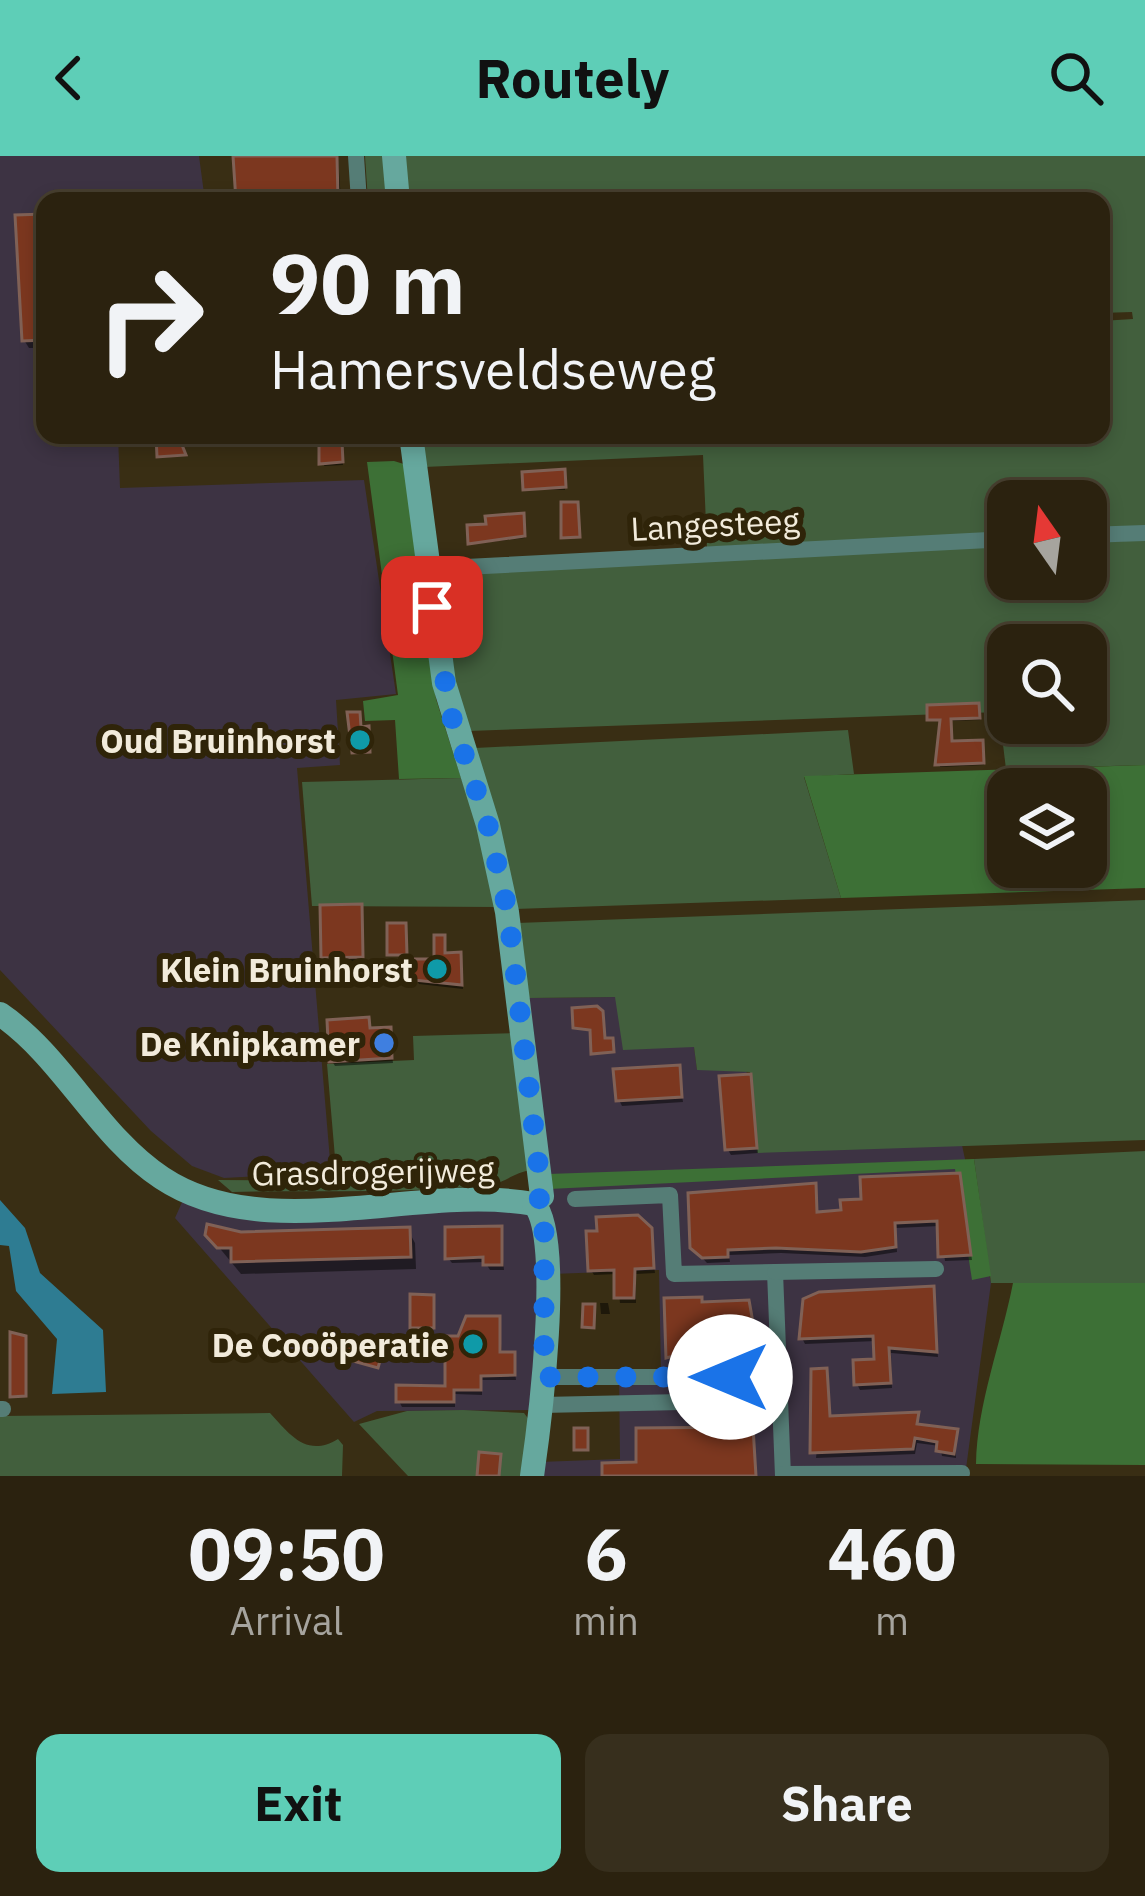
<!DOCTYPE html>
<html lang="en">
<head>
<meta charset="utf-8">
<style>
  body { margin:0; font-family:"IBM Plex Sans",sans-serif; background:#372f1d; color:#f1f3f6; height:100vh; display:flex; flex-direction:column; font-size:45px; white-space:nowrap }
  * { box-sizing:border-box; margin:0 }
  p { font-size:39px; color:#a6a49e }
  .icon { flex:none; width:66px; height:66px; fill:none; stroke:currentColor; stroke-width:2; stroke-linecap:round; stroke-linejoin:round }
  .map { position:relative; height:1320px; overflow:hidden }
  .sheet { display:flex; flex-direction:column; background:#2b220f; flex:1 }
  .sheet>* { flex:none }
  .banner { position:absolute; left:36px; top:36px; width:1074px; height:252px; border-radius:24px; box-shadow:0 6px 18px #0003,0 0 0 3px #473f2f; background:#2b220f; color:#f1f3f6; overflow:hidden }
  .needle { width:78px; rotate:346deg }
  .fabs { position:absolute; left:987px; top:324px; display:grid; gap:24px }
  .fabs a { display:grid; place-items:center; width:120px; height:120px; border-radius:24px; background:#2b220f; box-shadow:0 6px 18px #0003,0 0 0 3px #473f2f; font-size:60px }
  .pin { position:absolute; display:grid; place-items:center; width:102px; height:102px; color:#fff; margin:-51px; border-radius:24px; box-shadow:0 6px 18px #0006 }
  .me { position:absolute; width:132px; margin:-66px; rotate:270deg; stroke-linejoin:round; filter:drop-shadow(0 0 9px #0008) }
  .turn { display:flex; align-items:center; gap:42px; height:252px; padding:0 36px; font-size:54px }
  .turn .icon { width:156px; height:156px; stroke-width:2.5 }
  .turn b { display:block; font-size:84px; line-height:102px }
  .eta { display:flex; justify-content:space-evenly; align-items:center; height:204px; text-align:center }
  .eta b { font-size:72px; font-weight:700; line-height:84px }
  .primary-button { display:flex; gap:24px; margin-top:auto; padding:24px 36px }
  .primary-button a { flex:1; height:138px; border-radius:24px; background:#5eceb7; color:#111; font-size:48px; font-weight:700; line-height:138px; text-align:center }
  .primary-button a+a { background:#372f1d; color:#f1f3f6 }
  header { display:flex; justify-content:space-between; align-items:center; height:156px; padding:0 36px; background:#5eceb7; color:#111; font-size:54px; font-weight:700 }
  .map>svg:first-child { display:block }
</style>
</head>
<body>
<header><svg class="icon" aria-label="back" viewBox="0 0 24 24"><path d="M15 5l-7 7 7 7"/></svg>Routely<svg class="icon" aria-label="search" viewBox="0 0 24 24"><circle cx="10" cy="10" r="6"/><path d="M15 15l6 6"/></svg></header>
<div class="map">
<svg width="1145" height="1320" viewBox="0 0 1145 1320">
  <rect width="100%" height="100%" fill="#392e14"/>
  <g fill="#3d3343">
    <polygon points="0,0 199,0 205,45 45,45 45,279 118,279 120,332 364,324 396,538 336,544 340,609 297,612 331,1016 224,1022 192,1010 151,975 0,814"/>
    <polygon points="616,841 694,891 697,914 746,912 757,992 962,989 991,1127 965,1320 536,1320 539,1306 620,1303 619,1215 661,1214 659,1114 552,1118 537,1254 377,1255 354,1266 175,1062 183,1044 550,1054 529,842"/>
  </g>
  <g fill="#425f3d" fill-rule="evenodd">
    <polygon points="365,0 388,0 391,45 368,45"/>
    <polygon points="405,0 1145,0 1145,371 1086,373 1086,345 1008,345 1008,377 707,391 703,299 424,311 420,279 1101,279 1101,165 1133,163 1132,156 1101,157 1101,45 409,45"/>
    <path d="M1145 384V609L1006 613 999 556 469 575 452 517 437 425 444 418 1008 390V423H1086V387ZM1008 489H1086V567H1008Z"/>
    <polygon points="848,574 854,618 804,621 841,742 515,753 475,592"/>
    <polygon points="461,622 481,677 496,751 312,750 302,626"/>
    <polygon points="1145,744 1145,984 757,997 750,916 697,914 694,891 623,894 615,841 529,842 517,767"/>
    <path d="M515 877 532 1014C514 1016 505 1027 489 1029 404 1038 317 1034 232 1036L218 1024 337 1025 327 908 414 904 413 880Z"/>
    <polygon points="1145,995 1145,1127 991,1127 974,1003"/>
    <polygon points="463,1254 524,1257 530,1265 521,1320 408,1320 359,1268 407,1255"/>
    <path d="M270 1257C290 1279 307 1302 338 1283L343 1289 342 1320H0V1260Z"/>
  </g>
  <g fill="#3d7036" fill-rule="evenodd">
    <polygon points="394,305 407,309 436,543 461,622 399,623 395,564 365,565 363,545 398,539 367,306"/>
    <path d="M1145 609V732L841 742 804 620ZM1008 633H1086V711H1008Z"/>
    <polygon points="974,1003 991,1120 972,1124 955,1013 549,1033 548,1018"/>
    <path d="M1013 1127H1145V1309L976 1308C977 1248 1001 1188 1013 1127Z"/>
  </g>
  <polygon fill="#2e7c92" points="0,1044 25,1072 40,1117 103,1174 106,1236 52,1238 57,1183 16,1135 9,1090 0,1089"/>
  <g fill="#0007">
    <polygon points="236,0 338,0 341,45 239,45"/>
    <polygon points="45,61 45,192 29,192 24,184"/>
    <polygon points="322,279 342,279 343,309 324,310"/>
    <polygon points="565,319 565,334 526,333"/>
    <polygon points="524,363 525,382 471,388"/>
    <polygon points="979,553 980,564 951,565 952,588 983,590 984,609 940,611 943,566 930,563"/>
    <polygon points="360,751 364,806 327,806 324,801"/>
    <polygon points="443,782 446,800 462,804 463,833 419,828 416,823 438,806"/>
    <polygon points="368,864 371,875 389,874 393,907 335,910 332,905"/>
    <polygon points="678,912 683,946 622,950 619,944"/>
    <polygon points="750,921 758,997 731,999 728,994"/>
    <polygon points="961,1025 972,1104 945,1105 940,1070 896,1072 897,1096 865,1101 781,1097 729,1099 730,1106 707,1107 697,1096 814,1030 818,1059 844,1057 864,1046"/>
    <polygon points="500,1073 504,1114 490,1114 485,1106 452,1107 448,1102"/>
    <polygon points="408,1074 415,1087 416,1113 241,1118 208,1078"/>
    <polygon points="650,1074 655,1117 636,1118 636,1147 620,1147 617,1118 594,1119 591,1114"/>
    <polygon points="932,1133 938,1201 891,1197 892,1232 860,1234 857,1228 877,1206 876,1185 805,1188 802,1182"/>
    <polygon points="667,1145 747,1147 758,1188 755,1204 742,1204 737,1173 706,1174 707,1209 674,1209"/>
    <polygon points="600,1147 608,1147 610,1158 601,1158"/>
    <polygon points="499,1163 502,1199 513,1199 516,1224 482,1224 482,1239 455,1238 455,1251 402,1251 399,1245 448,1233 460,1183"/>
    <polygon points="825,1215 831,1263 917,1259 919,1271 956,1276 956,1302 942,1300 940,1290 917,1287 915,1298 816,1302"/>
  </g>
  <g fill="#7c371f" stroke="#806156" stroke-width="3">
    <polygon points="233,0 337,0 338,43 236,45"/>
    <polygon points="45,58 45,184 22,185 15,59"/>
    <polygon points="156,279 178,279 186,299 157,301"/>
    <polygon points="319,286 342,286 343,306 319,308"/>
    <polygon points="565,313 566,331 523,334 522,316"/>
    <polygon points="561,346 578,346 580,381 561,382"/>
    <polygon points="524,357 525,380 468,388 467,369 486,368 485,360"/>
    <polygon points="979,547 980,562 951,563 952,585 983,584 984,607 935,609 940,564 927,564 927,549"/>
    <polygon points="347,556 360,556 361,571 369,570 370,596 352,597"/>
    <polygon points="362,748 363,801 321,802 320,749"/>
    <polygon points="387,767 406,767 407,799 387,799"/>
    <polygon points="434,779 445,779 445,797 461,796 462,829 413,824 412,803 434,803"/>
    <polygon points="597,850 603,855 605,882 613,882 614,896 591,898 590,874 573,872 572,852"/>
    <polygon points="369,861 370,872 391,871 392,902 329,906 327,864"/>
    <polygon points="680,909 682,941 616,945 613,913"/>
    <polygon points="751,918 757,992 725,994 719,920"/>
    <polygon points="960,1017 971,1099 938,1101 937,1065 895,1067 896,1091 861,1096 776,1092 728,1094 728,1101 702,1102 690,1092 688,1037 816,1027 817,1056 841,1054 840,1044 861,1043 860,1021"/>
    <polygon points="638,1059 652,1072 654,1112 635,1113 634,1142 614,1142 614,1114 588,1115 586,1075 597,1075 596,1061"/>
    <polygon points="207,1068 241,1076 410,1071 411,1101 231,1106 231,1092 217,1092 205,1079"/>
    <polygon points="502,1070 502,1109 483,1109 483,1101 445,1103 445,1071"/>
    <polygon points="934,1130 937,1196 889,1192 891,1227 854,1229 853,1204 874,1203 873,1180 799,1183 803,1143 819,1136"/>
    <polygon points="410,1138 434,1139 434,1172 410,1172"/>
    <polygon points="702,1141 702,1146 749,1144 755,1178 751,1196 735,1197 733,1166 703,1167 704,1201 685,1201 685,1197 666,1202 664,1142"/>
    <polygon points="583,1148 595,1148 594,1172 582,1171"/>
    <polygon points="466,1160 500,1160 500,1196 515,1196 515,1219 481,1220 481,1234 454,1234 454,1246 396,1246 396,1229 445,1230 445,1180 458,1180"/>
    <polygon points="10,1176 26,1180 26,1240 10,1241"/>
    <polygon points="347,1181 384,1190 378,1212 342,1202"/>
    <polygon points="827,1212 830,1260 919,1256 917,1268 958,1273 954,1298 936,1295 937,1286 915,1282 913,1293 810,1297 811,1213"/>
    <polygon points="753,1271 756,1320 602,1320 602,1307 636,1306 636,1272"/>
    <rect x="574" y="1272" width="14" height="22"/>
    <polygon points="479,1296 501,1298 499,1320 477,1320"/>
  </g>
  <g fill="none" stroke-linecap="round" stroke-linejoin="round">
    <g stroke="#557d76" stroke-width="16">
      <polyline points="356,0 359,45"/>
      <polyline points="1086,379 1145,377"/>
      <polyline points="426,413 1008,383"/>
      <polyline points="575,1043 670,1039 674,1118 775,1116 783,1320"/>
      <polyline points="775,1116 936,1113"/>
      <polyline points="544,1221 777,1221"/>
      <polyline points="542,1249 778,1244"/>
      <polyline points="0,1253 3,1253"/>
      <polyline points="783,1318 962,1317"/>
    </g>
    <g stroke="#66a89e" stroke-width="24">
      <polyline points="394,0 398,45"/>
      <polyline points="411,279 444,527 488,669 507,756 542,1040 534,1048"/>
      <path d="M0 858C63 901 98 980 162 1022 266 1091 419 1027 534 1048"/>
      <path d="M532 1320C539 1272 564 1081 534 1048"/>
    </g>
  </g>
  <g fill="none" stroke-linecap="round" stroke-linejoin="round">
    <polyline stroke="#1a73e8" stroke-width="21" stroke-dasharray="0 37.8" points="432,451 451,559 488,669 508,756 542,1040 534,1048 544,1069 544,1221 730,1221"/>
  </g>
  <g fill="#0f9aa8" stroke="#2f2409" stroke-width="4.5">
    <circle cx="360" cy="584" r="12"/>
    <circle cx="437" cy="813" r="12"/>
    <circle cx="473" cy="1188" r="12"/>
  </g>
  <circle fill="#3f7fe0" stroke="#2f2409" stroke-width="4.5" cx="384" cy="887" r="12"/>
  <g text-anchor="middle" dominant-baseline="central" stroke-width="12" stroke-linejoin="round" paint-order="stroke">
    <g font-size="33" fill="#f2ebdb" stroke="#2f2409">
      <text transform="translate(715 368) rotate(-3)">Langesteeg</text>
      <text transform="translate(373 1015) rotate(-1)">Grasdrogerijweg</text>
    </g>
    <g font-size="33" font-weight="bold" fill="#f2ebdb" stroke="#2f2409" text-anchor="end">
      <text x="336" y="584">Oud Bruinhorst</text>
      <text x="413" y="813">Klein Bruinhorst</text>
      <text x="360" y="887">De Knipkamer</text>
      <text x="449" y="1188">De Cooöperatie</text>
    </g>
  </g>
</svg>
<div class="fabs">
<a><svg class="needle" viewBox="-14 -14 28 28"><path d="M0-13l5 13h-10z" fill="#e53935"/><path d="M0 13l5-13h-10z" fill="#a6a49e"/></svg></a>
<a><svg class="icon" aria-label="search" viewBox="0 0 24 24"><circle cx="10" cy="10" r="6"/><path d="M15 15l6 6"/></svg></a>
<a><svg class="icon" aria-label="layers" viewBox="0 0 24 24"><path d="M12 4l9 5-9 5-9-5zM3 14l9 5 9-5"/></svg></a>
</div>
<div class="pin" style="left:432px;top:451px;background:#d93025"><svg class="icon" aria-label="arrive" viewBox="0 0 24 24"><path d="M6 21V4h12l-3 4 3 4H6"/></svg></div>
<svg class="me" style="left:730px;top:1221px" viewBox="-20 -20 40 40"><circle r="19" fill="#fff"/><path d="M0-13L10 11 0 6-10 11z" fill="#1a73e8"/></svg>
<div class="banner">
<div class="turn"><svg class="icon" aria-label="right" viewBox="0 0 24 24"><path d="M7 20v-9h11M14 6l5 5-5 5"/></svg><div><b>90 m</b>Hamersveldseweg</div></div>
</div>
</div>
<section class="sheet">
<div class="eta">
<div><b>09:50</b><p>Arrival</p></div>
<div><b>6</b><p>min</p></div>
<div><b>460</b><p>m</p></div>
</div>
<div class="primary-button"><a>Exit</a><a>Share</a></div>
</section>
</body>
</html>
